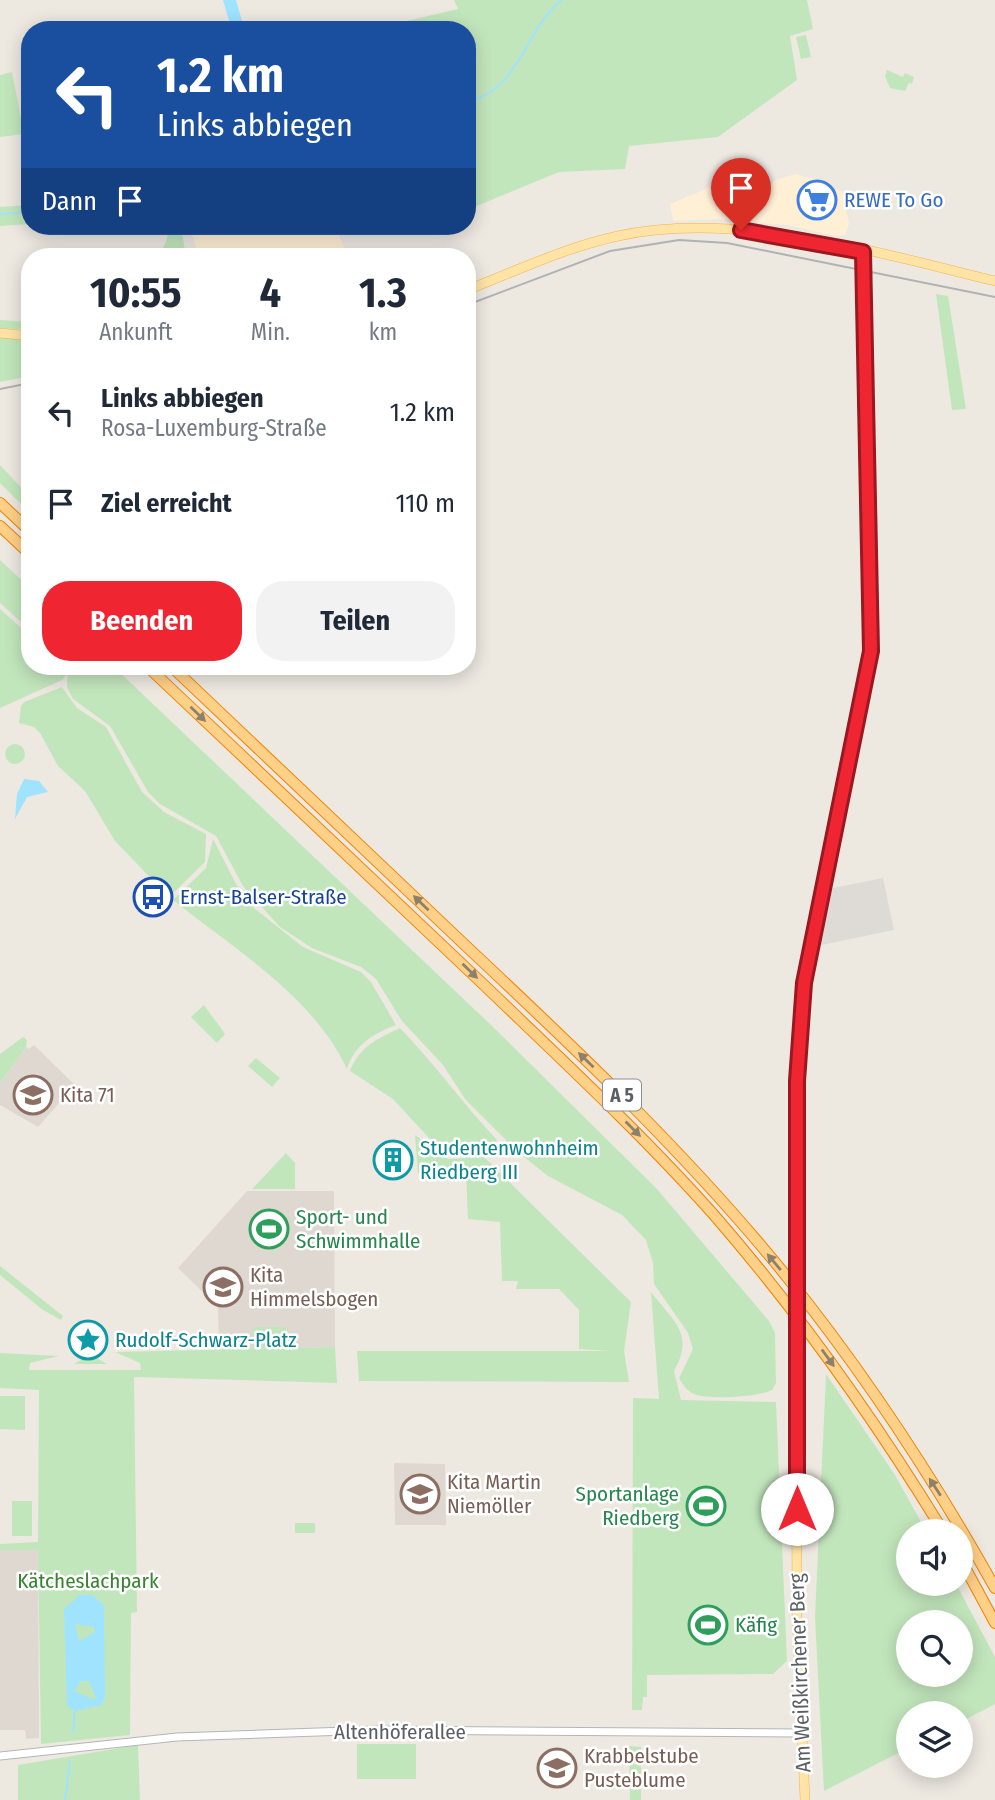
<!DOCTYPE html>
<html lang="de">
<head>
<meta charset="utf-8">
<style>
  body { margin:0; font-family:"Fira Sans Condensed",sans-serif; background:#f2f2f3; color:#1f2937; height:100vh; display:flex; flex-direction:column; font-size:26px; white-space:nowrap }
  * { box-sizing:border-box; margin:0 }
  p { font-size:23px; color:#747a83 }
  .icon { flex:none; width:38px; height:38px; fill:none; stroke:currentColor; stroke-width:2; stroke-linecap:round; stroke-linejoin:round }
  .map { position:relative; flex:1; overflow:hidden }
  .details { position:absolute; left:21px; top:248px; width:455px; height:427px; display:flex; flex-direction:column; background:#fff; border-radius:28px; box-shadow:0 4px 18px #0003 }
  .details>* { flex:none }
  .top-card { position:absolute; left:21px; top:21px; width:455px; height:214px; border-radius:28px; box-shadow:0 4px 18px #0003; background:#1a4fa0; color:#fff; overflow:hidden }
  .fabs { position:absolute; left:896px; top:1519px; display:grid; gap:14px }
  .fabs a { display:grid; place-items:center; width:77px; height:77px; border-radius:50%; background:#fff; box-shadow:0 4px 18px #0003; font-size:35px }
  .pin { position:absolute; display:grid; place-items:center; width:60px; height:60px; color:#fff; margin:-72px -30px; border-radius:50% 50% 50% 0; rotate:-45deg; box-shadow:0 0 7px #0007 }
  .pin .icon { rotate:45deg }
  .me { position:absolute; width:77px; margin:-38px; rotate:0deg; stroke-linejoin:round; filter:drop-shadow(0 0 5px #0008) }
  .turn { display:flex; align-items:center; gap:24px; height:147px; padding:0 21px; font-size:32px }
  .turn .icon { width:91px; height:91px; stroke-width:2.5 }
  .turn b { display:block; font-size:49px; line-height:60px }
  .then { display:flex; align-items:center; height:66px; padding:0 21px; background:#0003; gap:14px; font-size:26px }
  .eta { display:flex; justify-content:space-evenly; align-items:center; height:119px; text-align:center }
  .eta b { font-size:42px; font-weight:700; line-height:49px }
  .button { display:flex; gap:14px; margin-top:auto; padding:14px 21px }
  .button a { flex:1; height:80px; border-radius:28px; background:#ef2532; color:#fff; font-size:28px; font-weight:700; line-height:80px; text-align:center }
  .button a+a { background:#f2f2f3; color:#1f2937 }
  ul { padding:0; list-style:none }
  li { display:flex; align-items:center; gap:21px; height:91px; padding:0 21px }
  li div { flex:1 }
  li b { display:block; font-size:26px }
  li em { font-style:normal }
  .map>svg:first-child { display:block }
</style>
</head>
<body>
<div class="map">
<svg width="995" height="1800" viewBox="0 0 995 1800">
  <rect width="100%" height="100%" fill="#ede9e1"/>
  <g fill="#ffefd5">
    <polygon points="795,174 815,179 814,185 842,191 849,224 845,235 836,236 787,225 716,219 673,221 670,204 711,187 736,180 772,185 773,181"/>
    <polygon points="190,226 335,226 348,257 199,257"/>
  </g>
  <polygon fill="#dedbd6" points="883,878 894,930 817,946 824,912 829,905 828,889"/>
  <g fill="#ded8d0">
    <polygon points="34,1045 75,1085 38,1127 0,1105 0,1083 26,1047 29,1049"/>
    <polygon points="247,1191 334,1191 335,1347 219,1350 218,1307 178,1268"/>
    <polygon points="394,1463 445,1464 446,1525 395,1525"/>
    <polygon points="0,1550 38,1550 39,1738 26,1739 25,1730 0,1730"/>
  </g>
  <g fill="#c2e6bc" fill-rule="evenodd">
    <polygon points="454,0 807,0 813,29 790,36 797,80 718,137 629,146 625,169 559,172 467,210 467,30 372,29 458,9"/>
    <polygon points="806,35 811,57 801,59 796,37"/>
    <polygon points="887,70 903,77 905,73 914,77 912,84 909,83 905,91 890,88 885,76"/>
    <polygon points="12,72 24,134 0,137 0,75"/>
    <polygon points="30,205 30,224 0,226 0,207"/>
    <path d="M160 226H181L186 257H149C162 252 166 246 168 233Z"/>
    <polygon points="936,294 948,296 966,409 952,410"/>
    <polygon points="0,320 30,322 30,330 0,328"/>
    <polygon points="0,337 30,340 30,376 0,382"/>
    <polygon points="0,465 30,497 30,513 0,483"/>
    <polygon points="0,560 30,588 30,630 0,603"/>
    <polygon points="0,609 30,636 30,667 62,667 66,675 62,680 0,708"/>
    <path d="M68 667H114L492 1026 657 1189 769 1321 775 1333 776 1383 772 1390C757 1397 709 1400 694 1394 687 1391 683 1385 679 1378L693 1349 688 1333 654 1284 653 1263 646 1240 622 1215 548 1176 519 1153 465 1099 443 1065 402 1021 376 979 361 967 312 948 280 927 243 886 216 836 160 804 148 792 110 726 73 699 67 687Z"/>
    <polygon points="62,687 77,708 106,727 142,792 164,812 206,834 205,862 169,897 115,841 85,791 58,766 40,733 34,727 19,723 21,706 24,702"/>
    <circle cx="15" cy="754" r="10"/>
    <path d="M213 839 236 884 254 908 303 947 361 972 371 982 396 1025C373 1034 355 1044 347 1069 313 996 234 949 173 900L206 868Z"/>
    <polygon points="204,1005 225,1034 217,1043 191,1017"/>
    <path d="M400 1028C435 1064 463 1104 497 1140L493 1146 465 1153 441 1151 393 1099 350 1071C360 1046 377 1039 400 1028Z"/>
    <polygon points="23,1037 27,1040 26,1047 0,1083 0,1054"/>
    <polygon points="256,1058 280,1078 272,1087 248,1066"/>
    <polygon points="415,1135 448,1159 484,1157 631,1302 624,1351 629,1382 359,1381 357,1351 609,1351 579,1349 579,1310 559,1289 516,1289 518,1281 502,1281 500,1222 468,1219 466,1173 418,1173"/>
    <polygon points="286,1153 295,1163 295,1189 252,1189"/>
    <polygon points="0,1266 63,1316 61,1320 43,1310 0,1275"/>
    <path d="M651 1292C674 1322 695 1334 674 1371L681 1400 776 1402 787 1661 773 1674 647 1675V1697H643L642 1710H632L633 1398 659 1399Z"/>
    <rect x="253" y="1327" width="33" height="21"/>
    <polygon points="335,1347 337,1383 134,1377 137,1612 131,1613 130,1735 41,1744 38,1550 0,1550 0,1544 38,1542 39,1390 0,1388 0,1353 59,1356 30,1363 29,1370 141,1370 140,1363 115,1352"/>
    <polygon points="90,1354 107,1364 74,1364"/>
    <path d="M826 1374 895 1475 926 1531H908V1584H956L995 1657V1704L961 1722V1713H908V1748L824 1791 815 1617ZM961 1622V1675H908V1622Z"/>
    <polygon points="0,1396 25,1396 25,1430 0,1429"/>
    <rect x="12" y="1501" width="20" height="35"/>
    <polygon points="315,1523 315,1533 295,1533 295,1523"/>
    <rect x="357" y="1744" width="59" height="35"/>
    <polygon points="138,1745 140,1800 18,1800 18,1765"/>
    <polygon points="629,1746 641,1747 641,1800 630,1800"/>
  </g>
  <g fill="#a0e3ff" fill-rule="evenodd">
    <polygon points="223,0 236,0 242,21 230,24"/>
    <polygon points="24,779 39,781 48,792 27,797 15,819 17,794"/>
    <path d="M80 1595H92L104 1605 105 1697 102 1705 75 1711 67 1706 64 1609ZM75 1624 94 1627 95 1632 79 1641ZM81 1681H89L96 1697 94 1700 74 1691Z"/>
  </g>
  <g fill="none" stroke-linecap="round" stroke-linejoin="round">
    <g stroke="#a0e3ff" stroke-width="2">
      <path d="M467 101C519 93 525 28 562 0"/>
      <polyline points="0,214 30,212"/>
      <polyline points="73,1732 75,1711"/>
      <polyline points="65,1800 70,1762"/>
    </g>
    <defs>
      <polyline id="minor" points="0,1756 177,1737 375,1730 800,1733"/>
      <g id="major">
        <path d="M467 290C516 271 566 247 618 236 735 210 880 253 995 281"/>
        <polyline points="0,333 30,336"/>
        <polyline points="797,1259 797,1081 804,983 871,651 863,252"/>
        <polyline points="796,1348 797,1617 805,1800"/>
      </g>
      <g id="highway">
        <polyline points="0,503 30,531"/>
        <polyline points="0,526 30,554"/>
        <path d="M148 667C260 773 372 878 484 985 562 1060 642 1134 714 1215 800 1314 875 1420 943 1531"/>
        <path d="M172 667C270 760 368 853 466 946 578 1051 690 1157 787 1277 865 1374 934 1479 995 1588"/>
        <polyline points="961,1560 995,1623"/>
      </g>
    </defs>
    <use href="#minor" stroke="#b2b6ba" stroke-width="9"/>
    <use href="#major" stroke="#f6b151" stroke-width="10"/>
    <use href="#highway" stroke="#ef8300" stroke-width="12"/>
    <use href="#minor" stroke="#fff" stroke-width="7"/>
    <use href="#major" stroke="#ffe4a5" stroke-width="9"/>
    <use href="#highway" stroke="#ffd087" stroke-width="10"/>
    <g stroke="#b1b2b3" stroke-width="2">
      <polyline points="467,305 610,251 679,240 727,243 995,297"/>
      <polyline points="0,389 30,383"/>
    </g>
    <defs>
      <polyline id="major-bridge" points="796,1348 797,1259"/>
    </defs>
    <use href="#major-bridge" stroke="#f6b151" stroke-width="10" stroke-linecap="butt"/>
    <use href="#major-bridge" stroke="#ffe4a5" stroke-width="9"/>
  </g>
  <defs><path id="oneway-solid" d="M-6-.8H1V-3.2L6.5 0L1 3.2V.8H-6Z" transform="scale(1.75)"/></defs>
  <g fill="#8c816e">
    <use href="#oneway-solid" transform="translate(198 714) rotate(44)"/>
    <use href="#oneway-solid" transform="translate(421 903) rotate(-136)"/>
    <use href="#oneway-solid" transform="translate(470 971) rotate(44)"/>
    <use href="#oneway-solid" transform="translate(586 1060) rotate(-136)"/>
    <use href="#oneway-solid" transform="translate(633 1129) rotate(45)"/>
    <use href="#oneway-solid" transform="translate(774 1262) rotate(-130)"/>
    <use href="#oneway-solid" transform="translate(828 1358) rotate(54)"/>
    <use href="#oneway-solid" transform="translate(935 1487) rotate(-123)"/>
  </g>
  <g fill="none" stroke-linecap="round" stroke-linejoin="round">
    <defs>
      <polyline id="route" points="741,230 863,252 871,651 804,983 797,1081 797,1509"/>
    </defs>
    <use href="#route" stroke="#9b1820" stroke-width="18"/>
    <use href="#route" stroke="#ef2532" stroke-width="12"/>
  </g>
  <defs>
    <symbol id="supermarket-ring" viewBox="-11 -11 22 22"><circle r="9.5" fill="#fff" stroke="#3f7fe0" stroke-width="1.5"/><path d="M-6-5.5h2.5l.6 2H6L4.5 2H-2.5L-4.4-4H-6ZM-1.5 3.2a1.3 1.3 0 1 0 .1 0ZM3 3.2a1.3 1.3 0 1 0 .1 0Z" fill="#3f7fe0"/></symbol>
    <symbol id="bus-ring" viewBox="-11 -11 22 22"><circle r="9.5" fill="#fff" stroke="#1a4fb4" stroke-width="1.5"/><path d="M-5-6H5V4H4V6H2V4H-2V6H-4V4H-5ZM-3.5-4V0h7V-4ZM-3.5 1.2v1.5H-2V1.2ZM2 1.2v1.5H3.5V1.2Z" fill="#1a4fb4"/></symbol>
    <symbol id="school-ring" viewBox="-11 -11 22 22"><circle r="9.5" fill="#fff" stroke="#8d6e63" stroke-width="1.5"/><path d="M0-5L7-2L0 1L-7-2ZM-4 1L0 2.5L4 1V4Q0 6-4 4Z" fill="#8d6e63"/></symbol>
    <symbol id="building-ring" viewBox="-11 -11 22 22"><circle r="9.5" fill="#fff" stroke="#0f9aa8" stroke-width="1.5"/><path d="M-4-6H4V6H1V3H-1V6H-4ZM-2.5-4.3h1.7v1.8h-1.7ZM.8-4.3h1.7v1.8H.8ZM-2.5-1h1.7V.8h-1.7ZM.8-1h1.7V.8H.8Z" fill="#0f9aa8"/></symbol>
    <symbol id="stadium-ring" viewBox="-11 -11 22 22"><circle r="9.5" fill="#fff" stroke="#2e9e5b" stroke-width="1.5"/><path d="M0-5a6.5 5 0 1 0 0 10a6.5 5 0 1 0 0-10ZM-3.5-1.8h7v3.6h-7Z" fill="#2e9e5b"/></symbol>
    <symbol id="sight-ring" viewBox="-11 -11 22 22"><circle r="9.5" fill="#fff" stroke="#0f9aa8" stroke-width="1.5"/><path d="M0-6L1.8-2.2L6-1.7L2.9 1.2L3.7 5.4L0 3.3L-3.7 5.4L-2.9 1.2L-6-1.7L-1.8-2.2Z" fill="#0f9aa8"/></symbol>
  </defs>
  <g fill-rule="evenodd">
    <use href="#supermarket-ring" x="795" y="178" width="44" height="44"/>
    <use href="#bus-ring" x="131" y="875" width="44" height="44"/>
    <use href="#school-ring" x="11" y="1073" width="44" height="44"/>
    <use href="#building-ring" x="371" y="1138" width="44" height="44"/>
    <use href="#stadium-ring" x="247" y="1207" width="44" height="44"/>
    <use href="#school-ring" x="201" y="1265" width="44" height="44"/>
    <use href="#sight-ring" x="66" y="1318" width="44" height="44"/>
    <use href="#school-ring" x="398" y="1472" width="44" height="44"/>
    <use href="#stadium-ring" x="684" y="1484" width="44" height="44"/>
    <use href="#stadium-ring" x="686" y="1603" width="44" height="44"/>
    <use href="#school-ring" x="535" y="1746" width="44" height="44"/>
  </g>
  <g text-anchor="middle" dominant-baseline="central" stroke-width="5" stroke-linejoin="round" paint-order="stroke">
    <rect fill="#fff" stroke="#8c8f92" stroke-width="2" x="603" y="1079.5" width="38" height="31" rx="5"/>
    <g font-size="19" font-weight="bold" fill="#5a5f63">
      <text x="622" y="1095">A 5</text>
    </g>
    <g font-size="21" fill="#366cbe" stroke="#fff" text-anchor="start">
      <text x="844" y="200">REWE To Go</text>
    </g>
    <g font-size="21" fill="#164399" stroke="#fff" text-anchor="start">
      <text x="180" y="897">Ernst-Balser-Straße</text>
    </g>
    <g font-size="21" fill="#785e54" stroke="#fff" text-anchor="start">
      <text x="60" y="1095">Kita 71</text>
      <text x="250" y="1275">Kita<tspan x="250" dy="24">Himmelsbogen</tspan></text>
      <text x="447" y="1482">Kita Martin<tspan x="447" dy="24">Niemöller</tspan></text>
      <text x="584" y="1756">Krabbelstube<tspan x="584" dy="24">Pusteblume</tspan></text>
    </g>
    <g font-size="21" fill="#0d838f" stroke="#fff" text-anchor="start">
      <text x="420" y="1148">Studentenwohnheim<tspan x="420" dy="24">Riedberg III</tspan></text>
      <text x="115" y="1340">Rudolf-Schwarz-Platz</text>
    </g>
    <g font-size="21" fill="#27864d" stroke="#fff" text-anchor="start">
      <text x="296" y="1217">Sport- und<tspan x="296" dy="24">Schwimmhalle</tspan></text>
      <text x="679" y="1494" text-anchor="end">Sportanlage<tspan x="679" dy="24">Riedberg</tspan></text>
      <text x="735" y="1625">Käfig</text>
    </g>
    <g font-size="21" fill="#388330" stroke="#fff">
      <text x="88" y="1581">Kätcheslachpark</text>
    </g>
    <g font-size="21" fill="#5a5f63" stroke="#fff">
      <text transform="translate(800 1673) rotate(-92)">Am Weißkirchener Berg</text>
      <text x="400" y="1732">Altenhöferallee</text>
    </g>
  </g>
</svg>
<div class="fabs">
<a><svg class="icon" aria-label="sound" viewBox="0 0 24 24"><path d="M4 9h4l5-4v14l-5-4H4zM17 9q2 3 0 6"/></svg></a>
<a><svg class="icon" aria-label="search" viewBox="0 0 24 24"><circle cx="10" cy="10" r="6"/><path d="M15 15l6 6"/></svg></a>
<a><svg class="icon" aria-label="layers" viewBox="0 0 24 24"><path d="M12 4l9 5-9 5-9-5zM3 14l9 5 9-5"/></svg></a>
</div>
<div class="pin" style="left:741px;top:230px;background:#d93025"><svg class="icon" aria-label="arrive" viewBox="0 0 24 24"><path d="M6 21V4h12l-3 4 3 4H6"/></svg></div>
<svg class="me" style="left:797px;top:1509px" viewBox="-20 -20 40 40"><circle r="19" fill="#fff"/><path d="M0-13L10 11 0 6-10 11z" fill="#ef2532"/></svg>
<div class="top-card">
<div class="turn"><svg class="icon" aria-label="left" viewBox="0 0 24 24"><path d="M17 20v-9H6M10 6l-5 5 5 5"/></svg><div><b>1.2 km</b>Links abbiegen</div></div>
<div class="then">Dann<svg class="icon" aria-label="arrive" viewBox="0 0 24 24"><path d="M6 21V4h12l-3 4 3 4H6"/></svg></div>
</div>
<section class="details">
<div class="eta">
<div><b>10:55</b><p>Ankunft</p></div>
<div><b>4</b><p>Min.</p></div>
<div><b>1.3</b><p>km</p></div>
</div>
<ul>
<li><svg class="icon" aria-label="left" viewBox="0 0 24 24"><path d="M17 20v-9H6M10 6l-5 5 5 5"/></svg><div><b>Links abbiegen</b><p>Rosa-Luxemburg-Straße</p></div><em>1.2 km</em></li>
<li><svg class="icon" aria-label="arrive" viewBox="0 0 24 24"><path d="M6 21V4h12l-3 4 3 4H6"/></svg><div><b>Ziel erreicht</b></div><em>110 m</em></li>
</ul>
<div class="button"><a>Beenden</a><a>Teilen</a></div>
</section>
</div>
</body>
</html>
